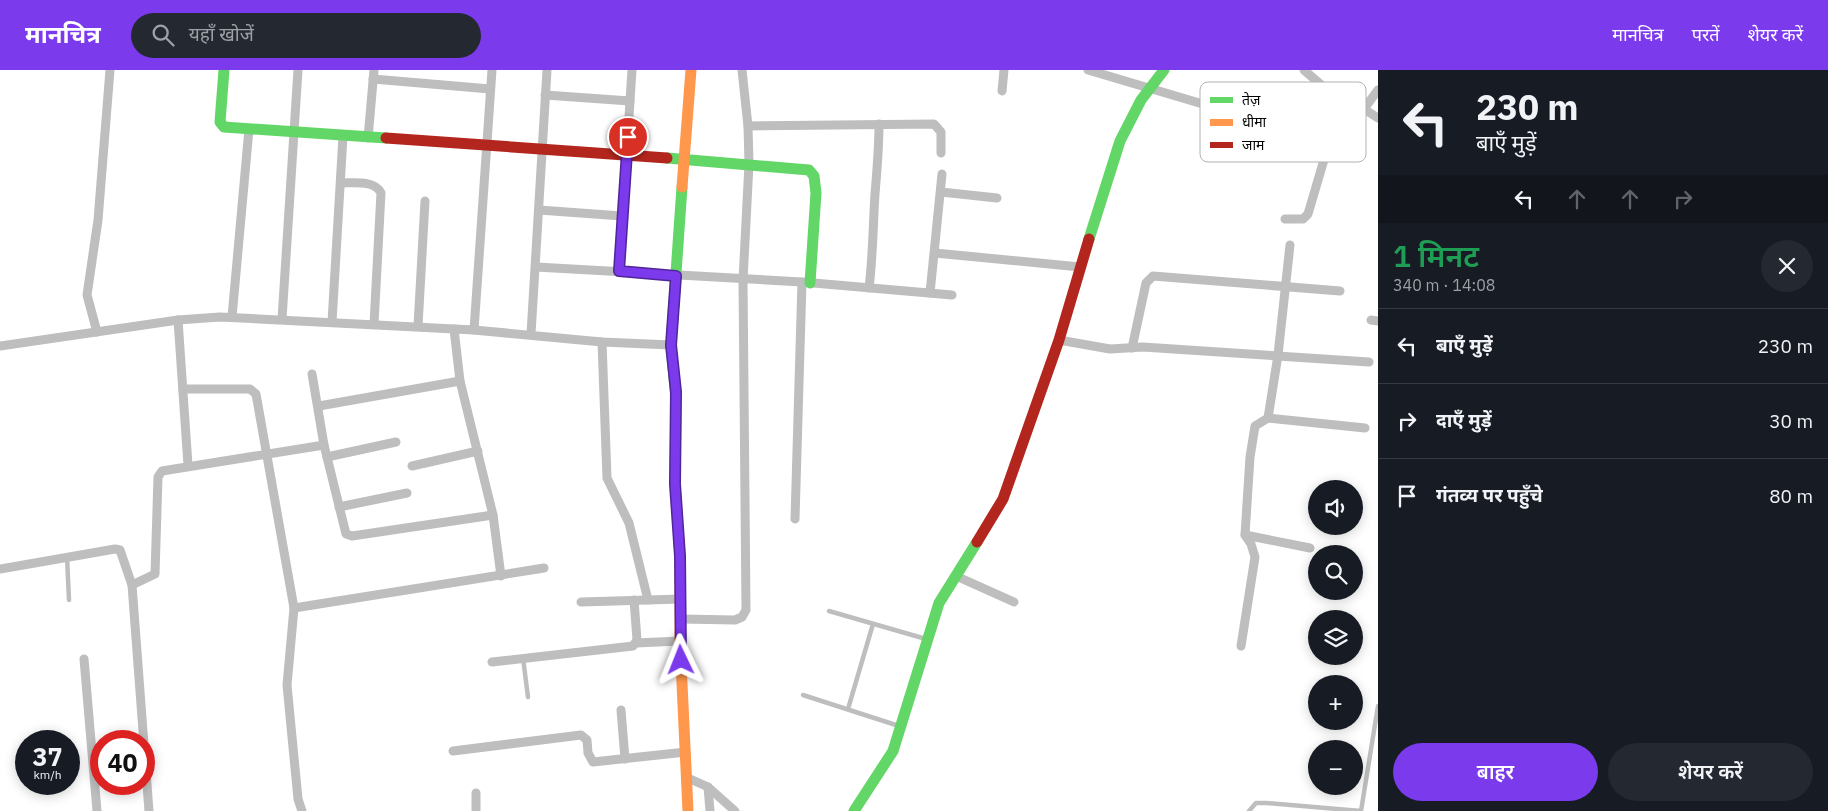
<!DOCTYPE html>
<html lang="hi">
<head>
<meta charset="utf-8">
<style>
  body { margin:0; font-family:"IBM Plex Sans","Noto Sans Devanagari",sans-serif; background:#242831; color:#f1f3f6; height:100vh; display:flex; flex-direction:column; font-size:19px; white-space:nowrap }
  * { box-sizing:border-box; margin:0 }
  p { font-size:16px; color:#9ea1a6 }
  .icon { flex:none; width:28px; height:28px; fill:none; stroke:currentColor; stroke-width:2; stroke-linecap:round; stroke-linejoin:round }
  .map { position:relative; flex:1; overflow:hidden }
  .drawer { display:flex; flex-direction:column; background:#171b24; width:450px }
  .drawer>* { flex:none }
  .hud { background:#171b24; color:#f1f3f6; overflow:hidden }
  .buttons { position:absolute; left:1308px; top:410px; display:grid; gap:10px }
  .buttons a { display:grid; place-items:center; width:55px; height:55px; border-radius:50%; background:#171b24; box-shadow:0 2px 12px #0003; font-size:25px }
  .speed { position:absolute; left:15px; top:660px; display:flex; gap:10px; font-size:25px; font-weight:700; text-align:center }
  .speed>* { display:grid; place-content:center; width:65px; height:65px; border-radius:50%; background:#171b24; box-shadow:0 2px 12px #0003; line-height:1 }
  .speed small { font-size:12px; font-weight:400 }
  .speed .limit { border:8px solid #d22; background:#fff; color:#111 }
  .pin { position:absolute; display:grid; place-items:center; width:42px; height:42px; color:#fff; margin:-21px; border:2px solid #fff; border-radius:50%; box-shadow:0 1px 5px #0007 }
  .me { position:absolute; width:55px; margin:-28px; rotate:358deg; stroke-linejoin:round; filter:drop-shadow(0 0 4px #0008) }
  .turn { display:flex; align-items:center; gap:18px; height:105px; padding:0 15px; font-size:22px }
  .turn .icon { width:65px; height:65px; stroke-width:2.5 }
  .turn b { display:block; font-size:35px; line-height:42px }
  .lanes { display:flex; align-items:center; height:48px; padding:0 15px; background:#0003; justify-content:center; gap:25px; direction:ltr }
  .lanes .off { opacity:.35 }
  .round { display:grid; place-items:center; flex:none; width:52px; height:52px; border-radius:26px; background:#242831 }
  .summary { display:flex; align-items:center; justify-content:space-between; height:85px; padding:0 15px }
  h1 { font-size:30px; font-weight:600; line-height:38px; color:#1e9e55 }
  .primary-button { display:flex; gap:10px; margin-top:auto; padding:10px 15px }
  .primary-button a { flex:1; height:58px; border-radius:30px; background:#7c3aed; color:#fff; font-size:20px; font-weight:600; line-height:58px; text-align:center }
  .primary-button a+a { background:#242831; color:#f1f3f6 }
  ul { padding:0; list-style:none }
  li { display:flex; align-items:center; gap:15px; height:75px; padding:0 15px; border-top:1px solid #363941 }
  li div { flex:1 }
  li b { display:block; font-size:19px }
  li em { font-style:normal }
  header { display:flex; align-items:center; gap:30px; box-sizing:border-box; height:70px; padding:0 25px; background:#7c3aed; color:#fff }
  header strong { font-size:24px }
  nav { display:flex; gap:28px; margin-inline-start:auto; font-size:18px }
  .search { width:350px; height:45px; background:#242831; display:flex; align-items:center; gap:12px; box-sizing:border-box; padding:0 18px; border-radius:28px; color:#9ea1a6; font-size:19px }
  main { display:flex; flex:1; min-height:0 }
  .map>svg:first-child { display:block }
</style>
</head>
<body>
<header>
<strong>मानचित्र</strong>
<div class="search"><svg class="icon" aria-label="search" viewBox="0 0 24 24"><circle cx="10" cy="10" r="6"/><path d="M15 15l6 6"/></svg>यहाँ खोजें</div>
<nav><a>मानचित्र</a><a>परतें</a><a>शेयर करें</a></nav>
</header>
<main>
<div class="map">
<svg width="1378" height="741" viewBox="0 0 1378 741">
  <rect width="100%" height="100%" fill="#fff"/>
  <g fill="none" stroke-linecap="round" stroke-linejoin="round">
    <g stroke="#bebebe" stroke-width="4.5">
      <polyline points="67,487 69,530"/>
      <polyline points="829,541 926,569"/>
      <polyline points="523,588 528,627"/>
      <polyline points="803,625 899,656"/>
      <polyline points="848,639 873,554"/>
      <polyline points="1249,741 1256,733 1266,733 1361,741 1378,636"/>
    </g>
    <g stroke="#bebebe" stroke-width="9">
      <polyline points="1088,0 1223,40 1256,58"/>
      <polyline points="1304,0 1341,32 1364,39 1378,48"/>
      <polyline points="373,9 490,19"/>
      <polyline points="1002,21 1004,0"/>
      <polyline points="545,25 630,31"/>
      <polyline points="1364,39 1378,20"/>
      <polyline points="748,56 934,54 941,62 941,83"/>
      <polyline points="368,68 374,0"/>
      <path d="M341 113C354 113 375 110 381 123L374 254"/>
      <polyline points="941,122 997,128"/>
      <polyline points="539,140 622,146"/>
      <polyline points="1285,149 1303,149 1308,144 1341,32"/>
      <polyline points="935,183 1080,197"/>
      <polyline points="536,197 802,212 952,225"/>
      <polyline points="619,201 632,0"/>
      <path d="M869 218C873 186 873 155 875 124 877 100 879 78 879 54"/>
      <polyline points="930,223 942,104"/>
      <polyline points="232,247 249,59"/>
      <polyline points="282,249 298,0"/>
      <polyline points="178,250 188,395"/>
      <polyline points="1371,250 1378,251"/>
      <polyline points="332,252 343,66"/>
      <polyline points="418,256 425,131"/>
      <polyline points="454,259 460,311 493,445 501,506"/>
      <polyline points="474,260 492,0"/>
      <polyline points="97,262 87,225 98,150 110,0"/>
      <polyline points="531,264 547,0"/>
      <polyline points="1059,270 1110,279 1143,277 1369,292"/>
      <polyline points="602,272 607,408 629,453 648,530"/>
      <polyline points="0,276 178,250 220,247 474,260 602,272 671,275"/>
      <polyline points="1132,278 1146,213 1153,206 1340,221"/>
      <polyline points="312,304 324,375 346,464 352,466 493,445"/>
      <polyline points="183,319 250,319 256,324 294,538 287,615 298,729 302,741"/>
      <polyline points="319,336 460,311"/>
      <polyline points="1268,348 1365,358"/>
      <polyline points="327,387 396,372"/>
      <polyline points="412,396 478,381"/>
      <polyline points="339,437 407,423"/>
      <polyline points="795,449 802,212"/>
      <polyline points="1245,465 1310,478"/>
      <polyline points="0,499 115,479 120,480 132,515 149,741"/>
      <polyline points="956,506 1014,532"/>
      <polyline points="132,515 155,504 158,407 162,401 324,375"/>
      <polyline points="581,532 681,529"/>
      <polyline points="294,538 544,498"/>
      <polyline points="681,549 735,550 742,547 746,540 743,210 749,94 748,56 742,0"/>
      <polyline points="636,573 680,571"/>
      <polyline points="1241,576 1255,487 1251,474 1245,465 1250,387 1255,356 1268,348 1278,285 1290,175"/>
      <polyline points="84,589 97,741"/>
      <polyline points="492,592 633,576 637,570 634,530"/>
      <polyline points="621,640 625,689"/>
      <polyline points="453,681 581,665 587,670 588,683 593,692 686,682"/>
      <polyline points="688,708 708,717 735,741"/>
      <polyline points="708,717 710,741"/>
      <polyline points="476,723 476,741"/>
    </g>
    <g stroke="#63d668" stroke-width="11">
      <polyline points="224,0 220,52 224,57 386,68"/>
      <polyline points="667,88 809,100 814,106 816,123 810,213"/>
      <polyline points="1089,169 1120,71 1141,30 1164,0"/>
      <polyline points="676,330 671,275 682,117"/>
      <polyline points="854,741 893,681 939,533 977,472"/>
    </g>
    <g stroke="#ff974d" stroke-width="11">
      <polyline points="682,117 691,0"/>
      <polyline points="676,330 675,414 680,486 680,571 688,741"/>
    </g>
    <g stroke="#b3261e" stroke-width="11">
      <polyline points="386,68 667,88"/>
      <polyline points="977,472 1003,429 1059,270 1089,169"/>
    </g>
  </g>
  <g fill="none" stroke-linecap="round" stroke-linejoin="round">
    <defs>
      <polyline id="route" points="628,67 619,201 676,206 671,275 676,322 675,414 680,486 681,590"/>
    </defs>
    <use href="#route" stroke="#51269a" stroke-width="12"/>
    <use href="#route" stroke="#7c3aed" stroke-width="9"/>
  </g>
  <rect x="1200" y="12" width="166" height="80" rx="8" fill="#fff" stroke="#b2b2b2" stroke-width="1"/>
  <rect x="1210" y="27" width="23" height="6" fill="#63d668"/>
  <rect x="1210" y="49" width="23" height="7" fill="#ff974d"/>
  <rect x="1210" y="72" width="23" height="6" fill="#b3261e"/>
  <g font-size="14" fill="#000">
    <text x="1242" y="35">तेज़</text>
    <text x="1242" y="57">धीमा</text>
    <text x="1242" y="80">जाम</text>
  </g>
</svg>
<div class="buttons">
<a><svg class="icon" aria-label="sound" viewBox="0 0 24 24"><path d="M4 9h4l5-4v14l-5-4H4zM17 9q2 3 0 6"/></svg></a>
<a><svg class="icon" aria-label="search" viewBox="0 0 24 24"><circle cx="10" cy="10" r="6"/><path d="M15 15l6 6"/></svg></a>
<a><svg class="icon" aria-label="layers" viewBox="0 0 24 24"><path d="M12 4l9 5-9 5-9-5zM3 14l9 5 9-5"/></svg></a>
<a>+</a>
<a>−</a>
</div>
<div class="speed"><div>37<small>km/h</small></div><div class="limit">40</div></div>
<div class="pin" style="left:628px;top:67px;background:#d93025"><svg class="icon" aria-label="arrive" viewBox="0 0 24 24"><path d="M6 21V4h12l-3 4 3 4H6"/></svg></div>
<svg class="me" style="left:681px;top:590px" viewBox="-20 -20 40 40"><path d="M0-17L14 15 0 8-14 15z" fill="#7c3aed" stroke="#fff" stroke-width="4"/></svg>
</div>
<section class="drawer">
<div class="hud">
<div class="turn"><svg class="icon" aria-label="left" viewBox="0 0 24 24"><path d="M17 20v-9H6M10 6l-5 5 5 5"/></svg><div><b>230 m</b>बाएँ मुड़ें</div></div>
<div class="lanes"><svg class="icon" aria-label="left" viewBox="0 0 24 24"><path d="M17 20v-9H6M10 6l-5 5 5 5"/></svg><svg class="icon off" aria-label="ahead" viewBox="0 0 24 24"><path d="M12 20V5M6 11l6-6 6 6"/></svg><svg class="icon off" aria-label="ahead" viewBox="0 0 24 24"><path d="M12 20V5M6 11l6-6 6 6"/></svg><svg class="icon off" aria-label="right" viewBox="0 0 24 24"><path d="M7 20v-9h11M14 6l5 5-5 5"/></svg></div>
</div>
<div class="summary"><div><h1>1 मिनट</h1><p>340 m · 14:08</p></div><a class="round"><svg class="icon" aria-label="close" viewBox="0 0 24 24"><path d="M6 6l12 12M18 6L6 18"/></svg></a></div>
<ul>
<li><svg class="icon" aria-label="left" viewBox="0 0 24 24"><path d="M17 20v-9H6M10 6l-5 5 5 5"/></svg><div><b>बाएँ मुड़ें</b></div><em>230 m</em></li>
<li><svg class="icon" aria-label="right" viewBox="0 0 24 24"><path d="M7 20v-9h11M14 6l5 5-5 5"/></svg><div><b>दाएँ मुड़ें</b></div><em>30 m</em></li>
<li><svg class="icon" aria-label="arrive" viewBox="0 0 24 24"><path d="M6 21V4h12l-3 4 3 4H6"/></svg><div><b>गंतव्य पर पहुँचे</b></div><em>80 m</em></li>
</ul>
<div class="primary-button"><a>बाहर</a><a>शेयर करें</a></div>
</section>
</main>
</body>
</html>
